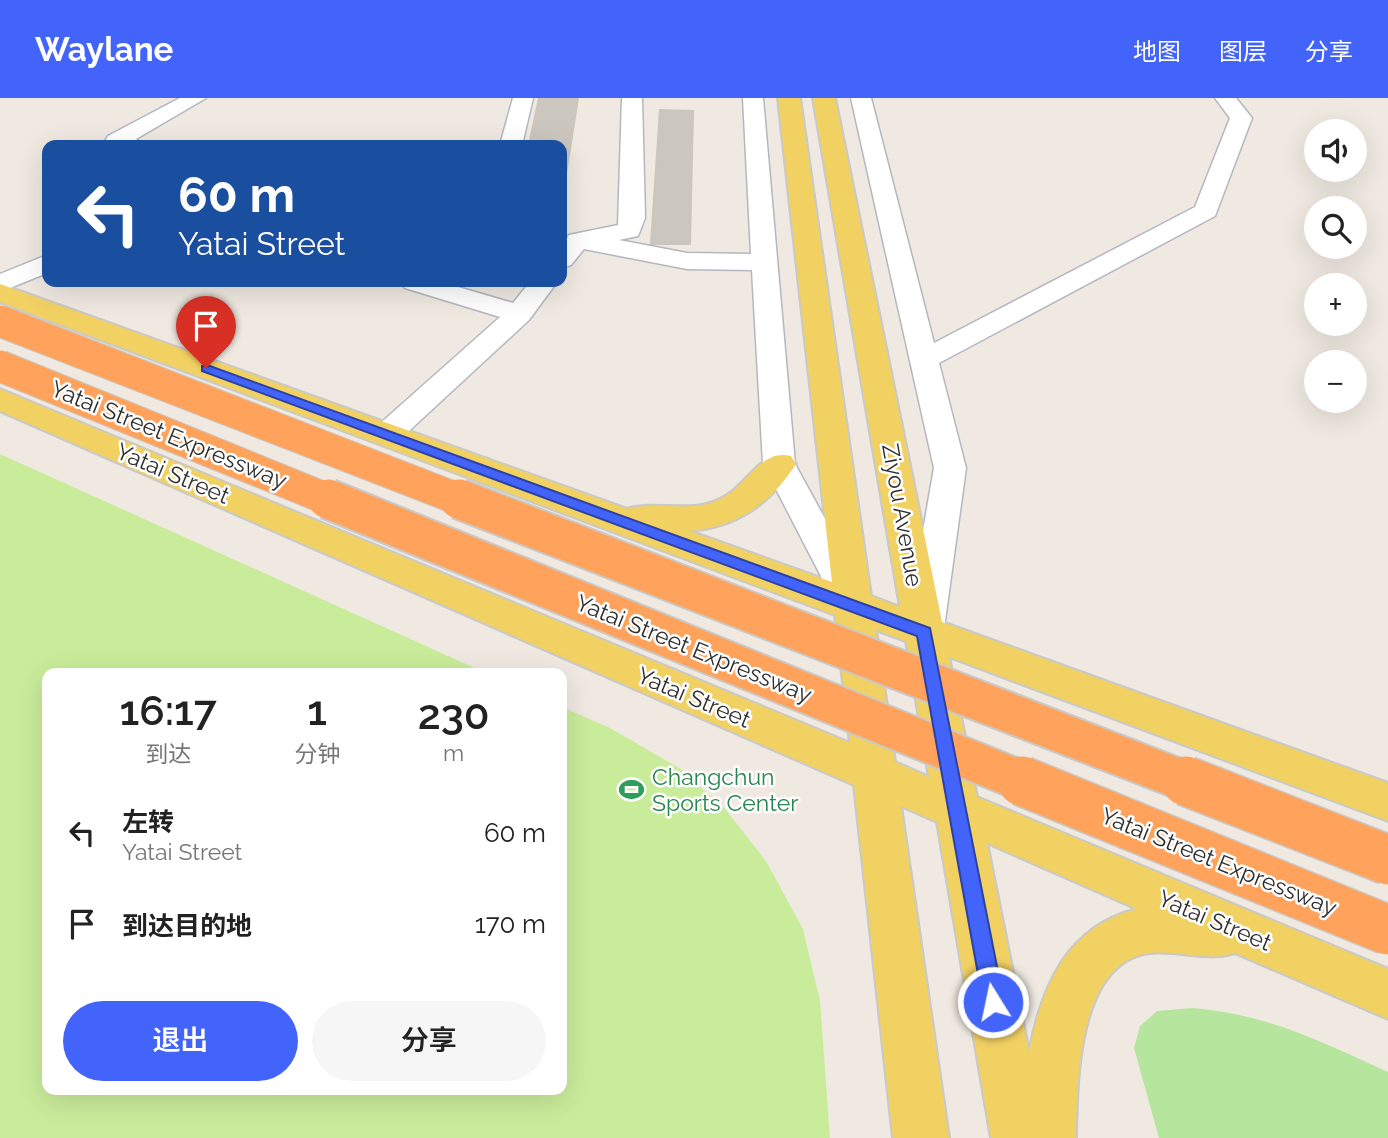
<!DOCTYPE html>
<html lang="zh">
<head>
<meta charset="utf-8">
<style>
  body { margin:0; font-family:Raleway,"Noto Sans SC",sans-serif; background:#f6f6f6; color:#222; height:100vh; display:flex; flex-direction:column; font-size:26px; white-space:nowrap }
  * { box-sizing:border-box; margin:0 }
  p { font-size:23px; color:#767676 }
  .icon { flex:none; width:38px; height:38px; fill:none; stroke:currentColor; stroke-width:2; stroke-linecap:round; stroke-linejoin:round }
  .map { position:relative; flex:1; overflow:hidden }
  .details { position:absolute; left:42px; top:570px; width:525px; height:427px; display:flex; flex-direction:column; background:#fff; border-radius:14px; box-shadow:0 7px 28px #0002 }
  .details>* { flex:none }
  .top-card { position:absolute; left:42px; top:42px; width:525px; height:147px; border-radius:14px; box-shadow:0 7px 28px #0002; background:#1a4fa0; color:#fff; overflow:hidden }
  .fabs { position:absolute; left:1304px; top:21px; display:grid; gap:14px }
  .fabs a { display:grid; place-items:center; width:63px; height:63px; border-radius:50%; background:#fff; box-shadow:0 7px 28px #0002; font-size:35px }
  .pin { position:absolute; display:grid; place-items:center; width:60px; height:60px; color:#fff; margin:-72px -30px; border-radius:50% 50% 50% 0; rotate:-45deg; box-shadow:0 0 7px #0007 }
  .pin .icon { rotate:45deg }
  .me { position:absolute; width:77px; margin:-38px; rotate:350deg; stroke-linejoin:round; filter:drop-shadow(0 0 5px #0008) }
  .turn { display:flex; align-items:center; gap:24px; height:147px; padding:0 21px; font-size:32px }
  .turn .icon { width:91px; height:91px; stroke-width:2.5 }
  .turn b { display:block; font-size:49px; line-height:60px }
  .eta { display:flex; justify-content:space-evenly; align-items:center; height:119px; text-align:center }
  .eta b { font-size:42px; font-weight:600; line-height:49px }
  .primary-button { display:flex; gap:14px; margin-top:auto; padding:14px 21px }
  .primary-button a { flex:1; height:80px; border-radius:42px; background:#4264fb; color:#fff; font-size:28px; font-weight:600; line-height:80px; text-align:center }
  .primary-button a+a { background:#f6f6f6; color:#222 }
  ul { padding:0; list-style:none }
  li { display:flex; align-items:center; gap:21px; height:91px; padding:0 21px }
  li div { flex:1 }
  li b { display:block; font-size:26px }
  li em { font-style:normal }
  header { display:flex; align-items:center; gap:42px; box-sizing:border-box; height:98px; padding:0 35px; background:#4264fb; color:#fff }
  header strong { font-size:33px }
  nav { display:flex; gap:38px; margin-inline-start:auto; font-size:24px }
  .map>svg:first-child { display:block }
</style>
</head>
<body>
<header>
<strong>Waylane</strong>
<nav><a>地图</a><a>图层</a><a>分享</a></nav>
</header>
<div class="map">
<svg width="1388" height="1040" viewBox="0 0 1388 1040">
  <rect width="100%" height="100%" fill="#efe9e1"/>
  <path fill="#b6e59e" d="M1193 910C1270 917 1319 943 1388 974V1040H1159L1134 950 1140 928 1157 913Z"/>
  <polygon fill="#c9ec9a" points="0,356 488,576 47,576 47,992 562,992 562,609 610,630 679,670 726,712 766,763 803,831 820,903 830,1040 0,1040"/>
  <g fill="#cbc7bf" stroke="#cbc5ba" stroke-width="2">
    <polygon points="539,0 578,0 562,101 562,47 529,47"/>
    <polygon points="660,12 693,13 690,146 651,146"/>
  </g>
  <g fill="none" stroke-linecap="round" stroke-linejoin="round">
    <defs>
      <g id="minor">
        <polygon points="180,0 206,0 136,41 143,47 108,47 105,43 108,38"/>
        <polygon points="513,0 533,0 522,47 500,47"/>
        <polygon points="622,0 642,0 645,120 638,138 619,142 687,155 751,156 743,0 763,0 795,366 871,505 866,515 853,519 840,515 763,366 752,172 687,171 584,151 571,167 562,170 562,146 569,137 618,127"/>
        <polygon points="851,0 871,0 934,245 1195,109 1230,20 1215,0 1236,0 1252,20 1215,118 939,265 966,370 944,530 938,540 925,544 912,540 906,530 934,370"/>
        <polygon points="47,157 47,175 0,194 0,176"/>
        <polygon points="401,184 441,184 513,205 530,184 557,184 529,222 397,344 386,347 375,344 370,337 375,330 500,219 405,190"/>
      </g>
      <path id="major" d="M778 0H800L871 498 900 509 813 0H835L942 524 1388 685V723L949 559 977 699 1388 871V921L1235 855C1211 864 1177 852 1150 855 1077 864 1077 985 1076 1040H991L937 724 901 708 949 1040H893L854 687 0 313V291L850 645 835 517 0 204V186L627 411C657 402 691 416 720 401 747 389 760 350 791 358L796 366C770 406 737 429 689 433L832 484ZM876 532 906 543 929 679 895 664ZM987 745 1137 811C1066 829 1042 888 1029 954Z"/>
    </defs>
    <use href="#minor" stroke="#b4b7c1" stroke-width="3"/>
    <use href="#major" stroke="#c9c9c9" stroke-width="4"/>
    <use href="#minor" fill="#fff" fill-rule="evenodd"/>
    <use href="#major" fill="#f2d163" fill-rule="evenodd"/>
    <defs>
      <g id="highway-bridge-far2">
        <polyline points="0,223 463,403"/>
        <polyline points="0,268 332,403"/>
      </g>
      <g id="highway-bridge-far1">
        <polyline points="328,401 1027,685"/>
        <polyline points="459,401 1190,685"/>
      </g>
      <g id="highway-bridge">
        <polyline points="1022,683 1388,832"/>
        <polyline points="1186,683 1388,762"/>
      </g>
    </defs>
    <use href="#highway-bridge-far2" stroke="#c9c9c9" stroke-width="33" stroke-linecap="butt"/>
    <use href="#highway-bridge-far1" stroke="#c9c9c9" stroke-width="43" stroke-linecap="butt"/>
    <use href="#highway-bridge" stroke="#c9c9c9" stroke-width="52" stroke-linecap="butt"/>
    <use href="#highway-bridge-far2" stroke="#ffa35c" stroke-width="31"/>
    <use href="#highway-bridge-far1" stroke="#ffa35c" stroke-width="39"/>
    <use href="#highway-bridge" stroke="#ffa35c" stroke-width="49"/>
  </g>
  <polygon fill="#4264fb" stroke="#2b41a3" stroke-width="2" points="202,268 210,268 930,530 1004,904 1001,911 993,914 986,911 983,904 917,538 202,273"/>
  <defs>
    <symbol id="stadium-bare" viewBox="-9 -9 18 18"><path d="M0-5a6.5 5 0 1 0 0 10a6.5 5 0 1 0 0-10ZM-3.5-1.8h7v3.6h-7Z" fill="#2e9e5b" stroke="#fff" stroke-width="2.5" paint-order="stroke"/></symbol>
  </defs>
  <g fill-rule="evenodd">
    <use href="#stadium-bare" x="614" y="674" width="35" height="35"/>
  </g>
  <g text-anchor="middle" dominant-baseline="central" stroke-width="5" stroke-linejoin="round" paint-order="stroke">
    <g font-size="23" fill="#2e2e2e" stroke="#fff">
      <text transform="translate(169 336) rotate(22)">Yatai Street Expressway</text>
      <text transform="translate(173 375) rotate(23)">Yatai Street</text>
      <text transform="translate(903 417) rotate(80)">Ziyou Avenue</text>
      <text transform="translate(694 550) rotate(22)">Yatai Street Expressway</text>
      <text transform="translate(694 599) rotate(23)">Yatai Street</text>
      <text transform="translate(1219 763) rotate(22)">Yatai Street Expressway</text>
      <text transform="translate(1215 822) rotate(23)">Yatai Street</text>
    </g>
    <g font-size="23" fill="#27864d" stroke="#fff" text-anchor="start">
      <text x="652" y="678">Changchun<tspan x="652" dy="26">Sports Center</tspan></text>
    </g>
  </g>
</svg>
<div class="fabs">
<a><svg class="icon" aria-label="sound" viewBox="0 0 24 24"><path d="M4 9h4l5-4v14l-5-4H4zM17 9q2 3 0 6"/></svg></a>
<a><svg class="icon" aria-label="search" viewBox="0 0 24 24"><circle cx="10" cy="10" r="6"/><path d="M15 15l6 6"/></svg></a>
<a>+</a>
<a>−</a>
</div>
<div class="pin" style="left:206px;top:270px;background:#d93025"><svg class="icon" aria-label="arrive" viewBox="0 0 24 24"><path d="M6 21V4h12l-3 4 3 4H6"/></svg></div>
<svg class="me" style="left:993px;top:904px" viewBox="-20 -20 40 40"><circle r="17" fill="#4264fb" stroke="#fff" stroke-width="3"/><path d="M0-11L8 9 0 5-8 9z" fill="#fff"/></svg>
<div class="top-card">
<div class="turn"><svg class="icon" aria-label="left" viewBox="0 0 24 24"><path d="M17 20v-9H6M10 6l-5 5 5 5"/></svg><div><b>60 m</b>Yatai Street</div></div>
</div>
<section class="details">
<div class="eta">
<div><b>16:17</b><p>到达</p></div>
<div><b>1</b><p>分钟</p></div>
<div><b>230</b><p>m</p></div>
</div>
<ul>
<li><svg class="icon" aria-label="left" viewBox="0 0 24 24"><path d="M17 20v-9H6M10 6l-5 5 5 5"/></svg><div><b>左转</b><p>Yatai Street</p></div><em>60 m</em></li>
<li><svg class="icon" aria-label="arrive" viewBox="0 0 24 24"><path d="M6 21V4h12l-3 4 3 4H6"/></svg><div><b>到达目的地</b></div><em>170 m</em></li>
</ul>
<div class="primary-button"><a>退出</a><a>分享</a></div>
</section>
</div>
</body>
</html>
